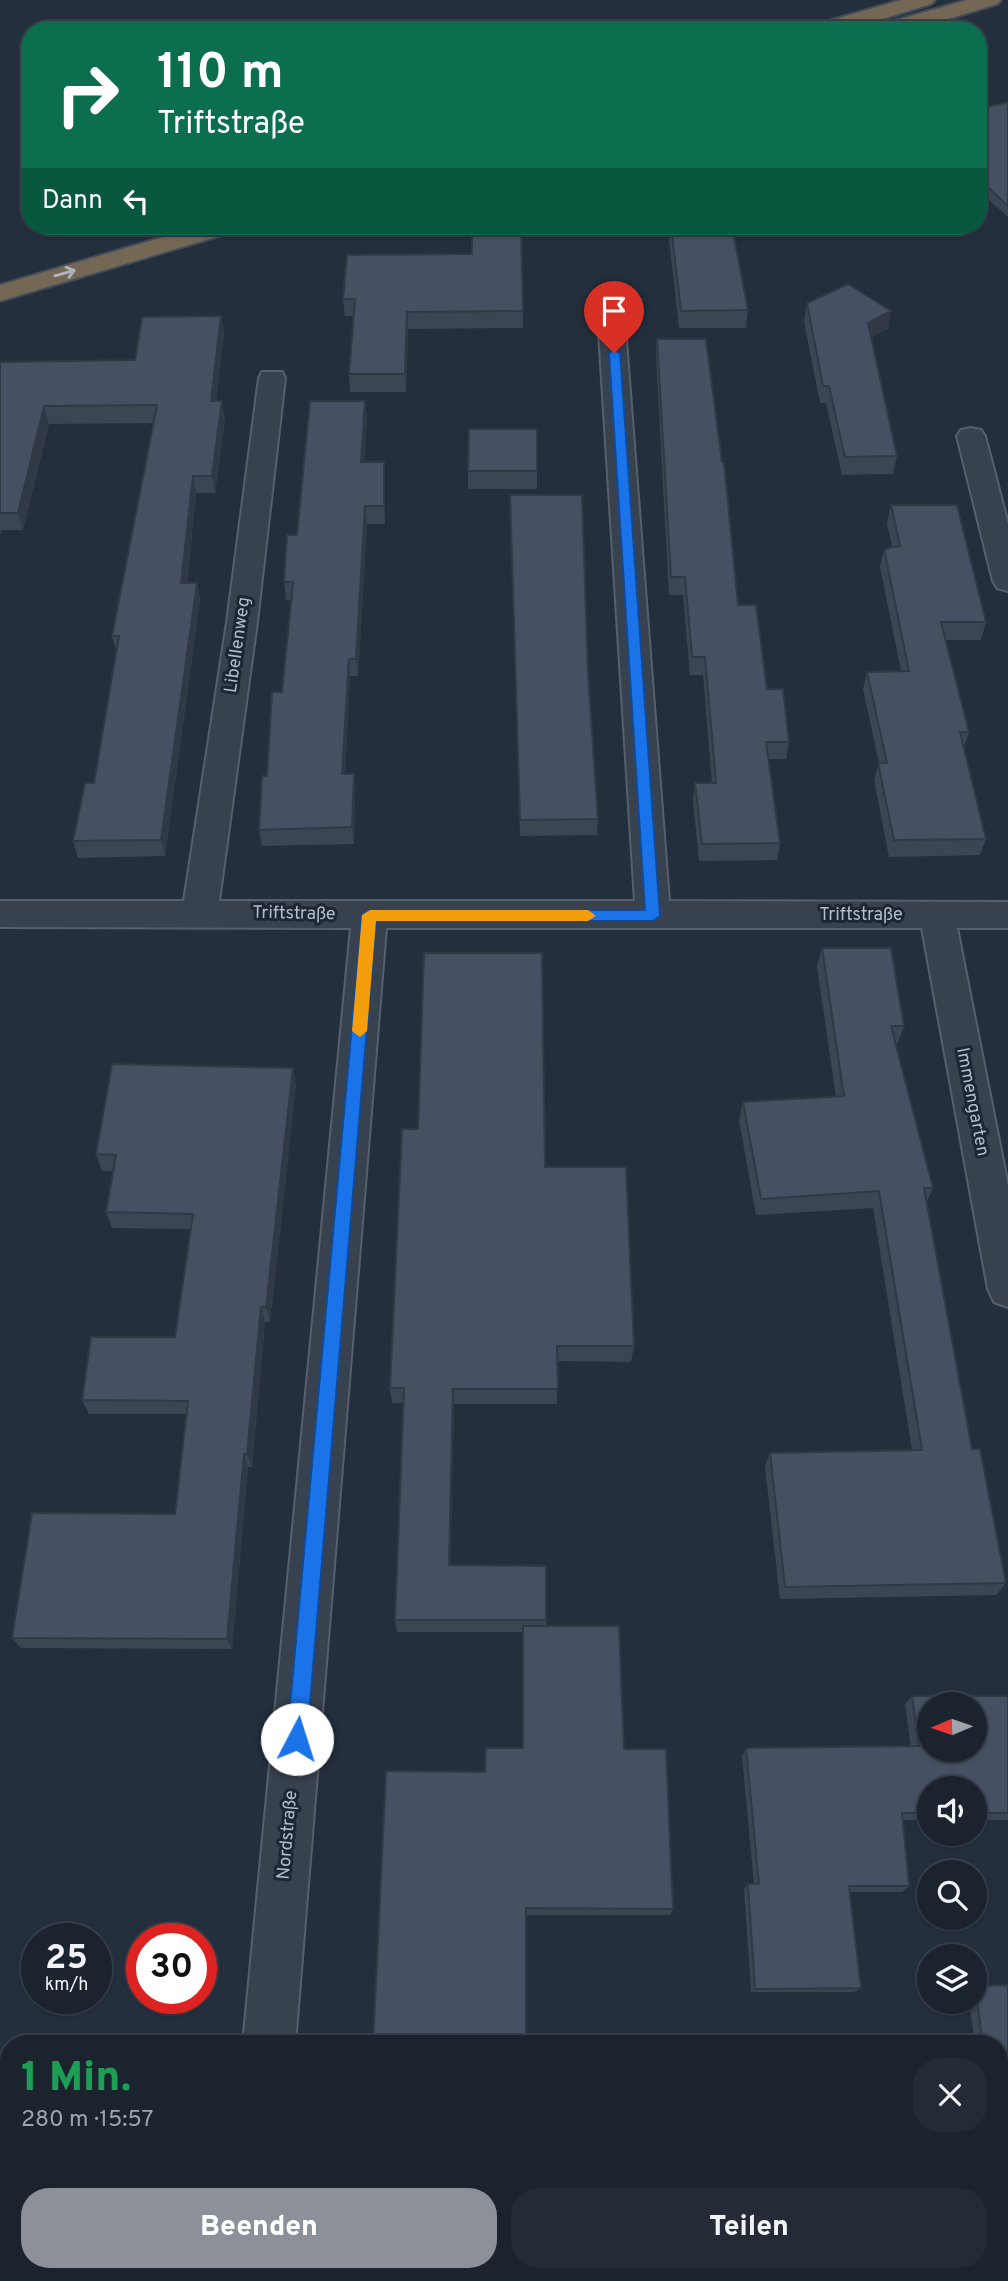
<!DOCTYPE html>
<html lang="de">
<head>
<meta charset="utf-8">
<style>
  body { margin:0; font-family:Overpass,sans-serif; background:#242b36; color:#f1f3f6; height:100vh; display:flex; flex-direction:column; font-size:26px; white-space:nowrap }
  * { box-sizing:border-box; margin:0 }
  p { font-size:23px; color:#a0a4aa }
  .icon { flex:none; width:38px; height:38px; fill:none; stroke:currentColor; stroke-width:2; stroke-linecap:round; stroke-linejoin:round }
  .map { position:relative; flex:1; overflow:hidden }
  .sheet { position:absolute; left:0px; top:2035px; width:1008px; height:247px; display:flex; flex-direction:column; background:#1b232e; border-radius:28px 28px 0 0; box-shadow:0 2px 5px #0004,0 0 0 2px #39404a }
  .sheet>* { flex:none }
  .hud { position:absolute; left:21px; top:21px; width:966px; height:214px; border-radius:28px; box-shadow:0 2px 5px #0004,0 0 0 2px #39404a; background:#0b6e4f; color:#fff; overflow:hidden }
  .needle { width:46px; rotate:268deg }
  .buttons { position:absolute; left:917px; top:1692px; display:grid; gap:14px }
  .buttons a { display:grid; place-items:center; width:70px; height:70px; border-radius:50%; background:#1b232e; box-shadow:0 2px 5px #0004,0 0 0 2px #39404a; font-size:35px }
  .speed { position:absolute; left:21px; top:1923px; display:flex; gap:14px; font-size:35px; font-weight:700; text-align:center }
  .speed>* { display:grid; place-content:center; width:91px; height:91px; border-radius:50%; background:#1b232e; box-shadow:0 2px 5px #0004,0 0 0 2px #39404a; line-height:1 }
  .speed small { font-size:18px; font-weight:400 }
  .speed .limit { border:10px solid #d22; background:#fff; color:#111 }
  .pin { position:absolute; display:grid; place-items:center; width:60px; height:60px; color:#fff; margin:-72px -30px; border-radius:50% 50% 50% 0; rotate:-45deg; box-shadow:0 0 7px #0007 }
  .pin .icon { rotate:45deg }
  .me { position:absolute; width:77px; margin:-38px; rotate:5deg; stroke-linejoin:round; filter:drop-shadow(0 0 5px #0008) }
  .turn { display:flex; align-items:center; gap:24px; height:147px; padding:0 21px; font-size:32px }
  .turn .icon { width:91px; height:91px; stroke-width:2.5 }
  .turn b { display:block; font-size:49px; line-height:60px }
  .then { display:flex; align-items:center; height:66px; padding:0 21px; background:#0003; gap:14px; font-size:26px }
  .round { display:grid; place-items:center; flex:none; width:74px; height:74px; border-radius:28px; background:#242b36 }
  .head { display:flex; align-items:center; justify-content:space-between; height:119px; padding:0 21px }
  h1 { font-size:42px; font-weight:800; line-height:52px; color:#1e9e55 }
  .button { display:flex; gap:14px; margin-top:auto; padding:14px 21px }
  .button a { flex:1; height:80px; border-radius:28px; background:#8c9099; color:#fff; font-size:28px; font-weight:800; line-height:80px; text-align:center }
  .button a+a { background:#242b36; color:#f1f3f6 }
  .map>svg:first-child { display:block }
</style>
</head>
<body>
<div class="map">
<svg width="1008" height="2281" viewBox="0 0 1008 2281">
  <rect width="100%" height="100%" fill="#242f3e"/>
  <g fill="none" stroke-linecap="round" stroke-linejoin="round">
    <defs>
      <g id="street">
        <polygon points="610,293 619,296 623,301 669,901 1008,902 1008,928 957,928 1008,1186 1008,1307 994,1302 988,1289 922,928 386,928 295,2044 243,2044 351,928 0,927 0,901 184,901 227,622 259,378 262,372 282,372 285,378 257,622 219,901 635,901 597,301 601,296"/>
        <polygon points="971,428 981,430 985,436 1008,524 1008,591 997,588 993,581 957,436 961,430"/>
        <polygon points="220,2273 276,2273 275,2281 219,2281"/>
      </g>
      <g id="highway">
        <polygon points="901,0 935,0 931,4 847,30 812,30 815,25"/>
        <polygon points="967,0 1001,0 997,4 912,30 889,30 887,27 890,22"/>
        <polygon points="201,226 239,226 236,231 0,301 0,285"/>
      </g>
    </defs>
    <use href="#street" stroke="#565f6c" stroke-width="4"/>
    <use href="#highway" stroke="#434c59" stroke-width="4"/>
    <use href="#street" fill="#38414e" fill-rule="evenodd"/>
    <use href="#highway" fill="#746855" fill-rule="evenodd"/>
  </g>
  <g fill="#3b4654">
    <polygon points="1008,102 1008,217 978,190 978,109"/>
    <polygon points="670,226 732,226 748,310 746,328 679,328 669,239"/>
    <polygon points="347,255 523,311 523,328 408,329 406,392 350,392 349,374 354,316 345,316 343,299"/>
    <polygon points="807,303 888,329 871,337 897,456 893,474 842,475 826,403 820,403 804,321"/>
    <polygon points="221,316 224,333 216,401 225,418 215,493 196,493 187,583 197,583 200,600 165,856 78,858 73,841 94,783 116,651 112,636 154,423 49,424 23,530 1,530 0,536 0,362 135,360"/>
    <polygon points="657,339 738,605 767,689 789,742 786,759 768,759 780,843 777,860 699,861 693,800 695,783 712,783 703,675 690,675 683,595 669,595 656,357"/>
    <polygon points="365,401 367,418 364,462 384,462 385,479 385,524 367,524 358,676 350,676 345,774 354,774 355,791 354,844 262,846 259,830 282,692 291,600 286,600 284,582 297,535"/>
    <rect x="468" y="471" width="69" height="18"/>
    <polygon points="510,495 598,819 597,835 520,836"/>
    <polygon points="891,505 986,622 981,640 945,640 969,732 964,747 986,839 980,855 889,857 874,780 879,763 863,689 867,672 901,671 880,567 884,549 892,547 887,523"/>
    <polygon points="822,948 904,1026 897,1045 896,1045 933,1188 927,1202 972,1449 1006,1583 996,1595 780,1599 765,1467 770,1453 912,1450 873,1208 756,1215 739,1120 743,1102 836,1097 817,967"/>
    <polygon points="296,1085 270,1322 265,1322 252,1467 248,1467 232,1649 21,1648 12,1638 175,1514 186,1414 89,1414 82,1400 175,1337 191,1229 112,1228 106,1212 113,1171 102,1171 96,1154"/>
    <polygon points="545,1167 634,1346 631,1362 557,1361 557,1404 454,1404 450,1565 546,1620 546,1626 624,1749 673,1909 670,1915 526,1915 485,1772 523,1748 523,1632 397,1632 395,1620 403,1403 392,1403 390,1388"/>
    <polygon points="912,1696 1008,1696 1008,1820 975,1820 975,1788 929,1788 929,1820 903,1820 909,1886 902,1892 850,1892 861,1988 854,1992 751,1992 744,1889 748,1884 754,1884 742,1756 746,1748 911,1747 905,1704"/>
    <polygon points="1008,1985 1008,2127 999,2128 999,2044 975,2044 969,2002 975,2002 975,1986"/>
    <polygon points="1008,2262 1008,2281 877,2281 876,2273 999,2273 999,2263"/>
  </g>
  <g fill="#303945">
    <polygon points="891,311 888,329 864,340 868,323"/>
    <polygon points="407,312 408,329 406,392 405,374"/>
    <polygon points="221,316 224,333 214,418 211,401"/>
    <polygon points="222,401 225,418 215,493 212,476"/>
    <polygon points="365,401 367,418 362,480 361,462"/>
    <polygon points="44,406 49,424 23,530 18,513"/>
    <polygon points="384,462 385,479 385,524 384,506"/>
    <polygon points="193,476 196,493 185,600 181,583"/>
    <polygon points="365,506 367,524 358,676 356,659"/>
    <polygon points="197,583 200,600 165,856 161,840"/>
    <polygon points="349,659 350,676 344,791 342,774"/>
    <polygon points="354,774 355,791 354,844 352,827"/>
    <polygon points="293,1068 296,1085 270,1322 266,1307"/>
    <polygon points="261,1307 265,1322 252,1467 247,1454"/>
    <polygon points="453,1389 454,1404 450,1578 449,1565"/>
    <polygon points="244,1454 248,1467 232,1649 227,1639"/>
    <polygon points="154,2273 163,2273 162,2281 154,2281"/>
  </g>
  <g fill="#455162" stroke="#303945" stroke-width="2" fill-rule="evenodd">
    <polygon points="1008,102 1008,206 978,178 978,149 981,148 978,145 978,109"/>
    <polygon points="472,226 521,226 523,311 407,312 405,374 349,374 355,299 343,299 347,255 472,254"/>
    <polygon points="671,226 732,226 748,310 681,311"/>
    <polygon points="848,284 891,311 868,323 897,456 845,457 829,386 823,386 807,303"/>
    <polygon points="221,316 211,401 222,401 212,476 193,476 181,583 197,583 161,840 73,841 85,783 94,783 119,636 112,636 157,405 44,406 18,513 0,513 0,362 135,360 142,317"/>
    <polygon points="657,339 706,339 722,462 724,462 738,605 756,605 767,689 783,689 789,742 766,742 780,843 702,844 695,783 716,783 705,657 692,657 685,577 671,577"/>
    <polygon points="310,401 365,401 361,462 384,462 384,506 365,506 356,659 349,659 342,774 354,774 352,827 259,830 262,776 267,776 272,692 282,692 293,582 284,582 287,535 297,535"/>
    <polygon points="469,429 537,429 537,471 468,471"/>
    <polygon points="510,495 582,495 588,673 598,819 520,820"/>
    <polygon points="891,505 957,505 986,622 941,622 969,732 960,732 986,839 894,840 878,763 887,763 867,672 909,671 884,549 900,546"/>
    <polygon points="822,948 891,948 904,1026 891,1026 933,1188 924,1188 972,1449 980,1449 1006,1583 785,1587 770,1453 922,1450 879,1191 761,1199 743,1102 844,1096"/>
    <polygon points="424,953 542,953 545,1167 626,1167 634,1346 557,1346 558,1389 453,1389 449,1565 546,1566 546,1620 395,1620 404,1388 390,1388 402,1129 418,1129"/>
    <polygon points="112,1064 293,1068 266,1307 261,1307 247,1454 244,1454 227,1639 12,1638 32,1513 175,1514 188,1401 82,1400 91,1337 175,1337 193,1214 106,1212 116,1155 96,1154"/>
    <polygon points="523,1626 619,1626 624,1749 666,1749 673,1909 526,1908 526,2044 373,2044 386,1771 485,1772 486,1748 523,1748"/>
    <path d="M912 1696H1008V1813H975V1788H929V1813H902L909 1886H849L861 1988 755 1989 748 1884H759L746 1748 919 1746ZM929 1704H975V1750H929Z"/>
    <polygon points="1008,1985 1008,2126 999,2126 999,2044 983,2044 975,1986"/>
    <polygon points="0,2222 9,2222 9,2273 154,2273 154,2281 0,2281"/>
    <polygon points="999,2265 1008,2265 1008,2281 887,2281 886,2273 999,2273"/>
    <rect x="349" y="2273" width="210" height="8"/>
  </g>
  <defs><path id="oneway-shaft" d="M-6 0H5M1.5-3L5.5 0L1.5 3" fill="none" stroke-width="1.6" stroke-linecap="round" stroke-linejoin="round" transform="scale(1.75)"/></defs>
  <use stroke="#aeb4bd" href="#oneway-shaft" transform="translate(65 273) rotate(-16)"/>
  <polygon fill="#1a73e8" stroke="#114b97" stroke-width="2" points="614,350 620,353 660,916 653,921 376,921 307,1739 304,1746 297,1749 290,1746 287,1739 362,915 370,910 645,910 609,353"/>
  <polygon fill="#f59e0b" points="370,910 588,910 596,916 588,921 376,921 367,1031 360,1037 352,1031 362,915"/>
  <g text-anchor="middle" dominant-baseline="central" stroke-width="6" stroke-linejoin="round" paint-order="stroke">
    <g font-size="18" fill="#b4bcc9" stroke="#1d2633">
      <text transform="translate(238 645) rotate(-82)">Libellenweg</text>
      <text transform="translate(294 914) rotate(1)">Triftstraße</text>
      <text x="861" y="915">Triftstraße</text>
      <text transform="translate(972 1102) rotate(79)">Immengarten</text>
      <text transform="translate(288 1835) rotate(-85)">Nordstraße</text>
    </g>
  </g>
</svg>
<div class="buttons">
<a><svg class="needle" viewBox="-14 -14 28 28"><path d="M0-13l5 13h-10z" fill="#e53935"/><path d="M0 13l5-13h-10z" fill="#a0a4aa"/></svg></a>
<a><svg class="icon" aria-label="sound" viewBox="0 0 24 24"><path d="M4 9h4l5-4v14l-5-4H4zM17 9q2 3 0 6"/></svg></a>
<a><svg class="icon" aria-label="search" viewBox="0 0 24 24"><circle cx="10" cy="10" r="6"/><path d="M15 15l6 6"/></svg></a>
<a><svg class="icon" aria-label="layers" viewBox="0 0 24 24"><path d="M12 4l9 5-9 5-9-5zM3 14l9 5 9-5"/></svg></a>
</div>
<div class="speed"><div>25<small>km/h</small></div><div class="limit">30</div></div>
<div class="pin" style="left:614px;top:353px;background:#d93025"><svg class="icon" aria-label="arrive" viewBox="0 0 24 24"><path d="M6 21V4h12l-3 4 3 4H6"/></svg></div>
<svg class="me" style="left:297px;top:1739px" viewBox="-20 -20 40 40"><circle r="19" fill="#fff"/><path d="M0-13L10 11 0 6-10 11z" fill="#1a73e8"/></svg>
<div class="hud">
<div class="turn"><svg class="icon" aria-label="right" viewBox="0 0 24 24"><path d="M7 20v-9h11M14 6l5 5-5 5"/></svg><div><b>110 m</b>Triftstraße</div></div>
<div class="then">Dann<svg class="icon" aria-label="left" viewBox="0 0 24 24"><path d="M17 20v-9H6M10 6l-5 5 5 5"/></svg></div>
</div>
<section class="sheet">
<div class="head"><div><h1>1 Min.</h1><p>280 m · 15:57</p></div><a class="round"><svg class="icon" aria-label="close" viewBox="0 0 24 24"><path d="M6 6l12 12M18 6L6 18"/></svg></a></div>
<div class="button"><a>Beenden</a><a>Teilen</a></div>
</section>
</div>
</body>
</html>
